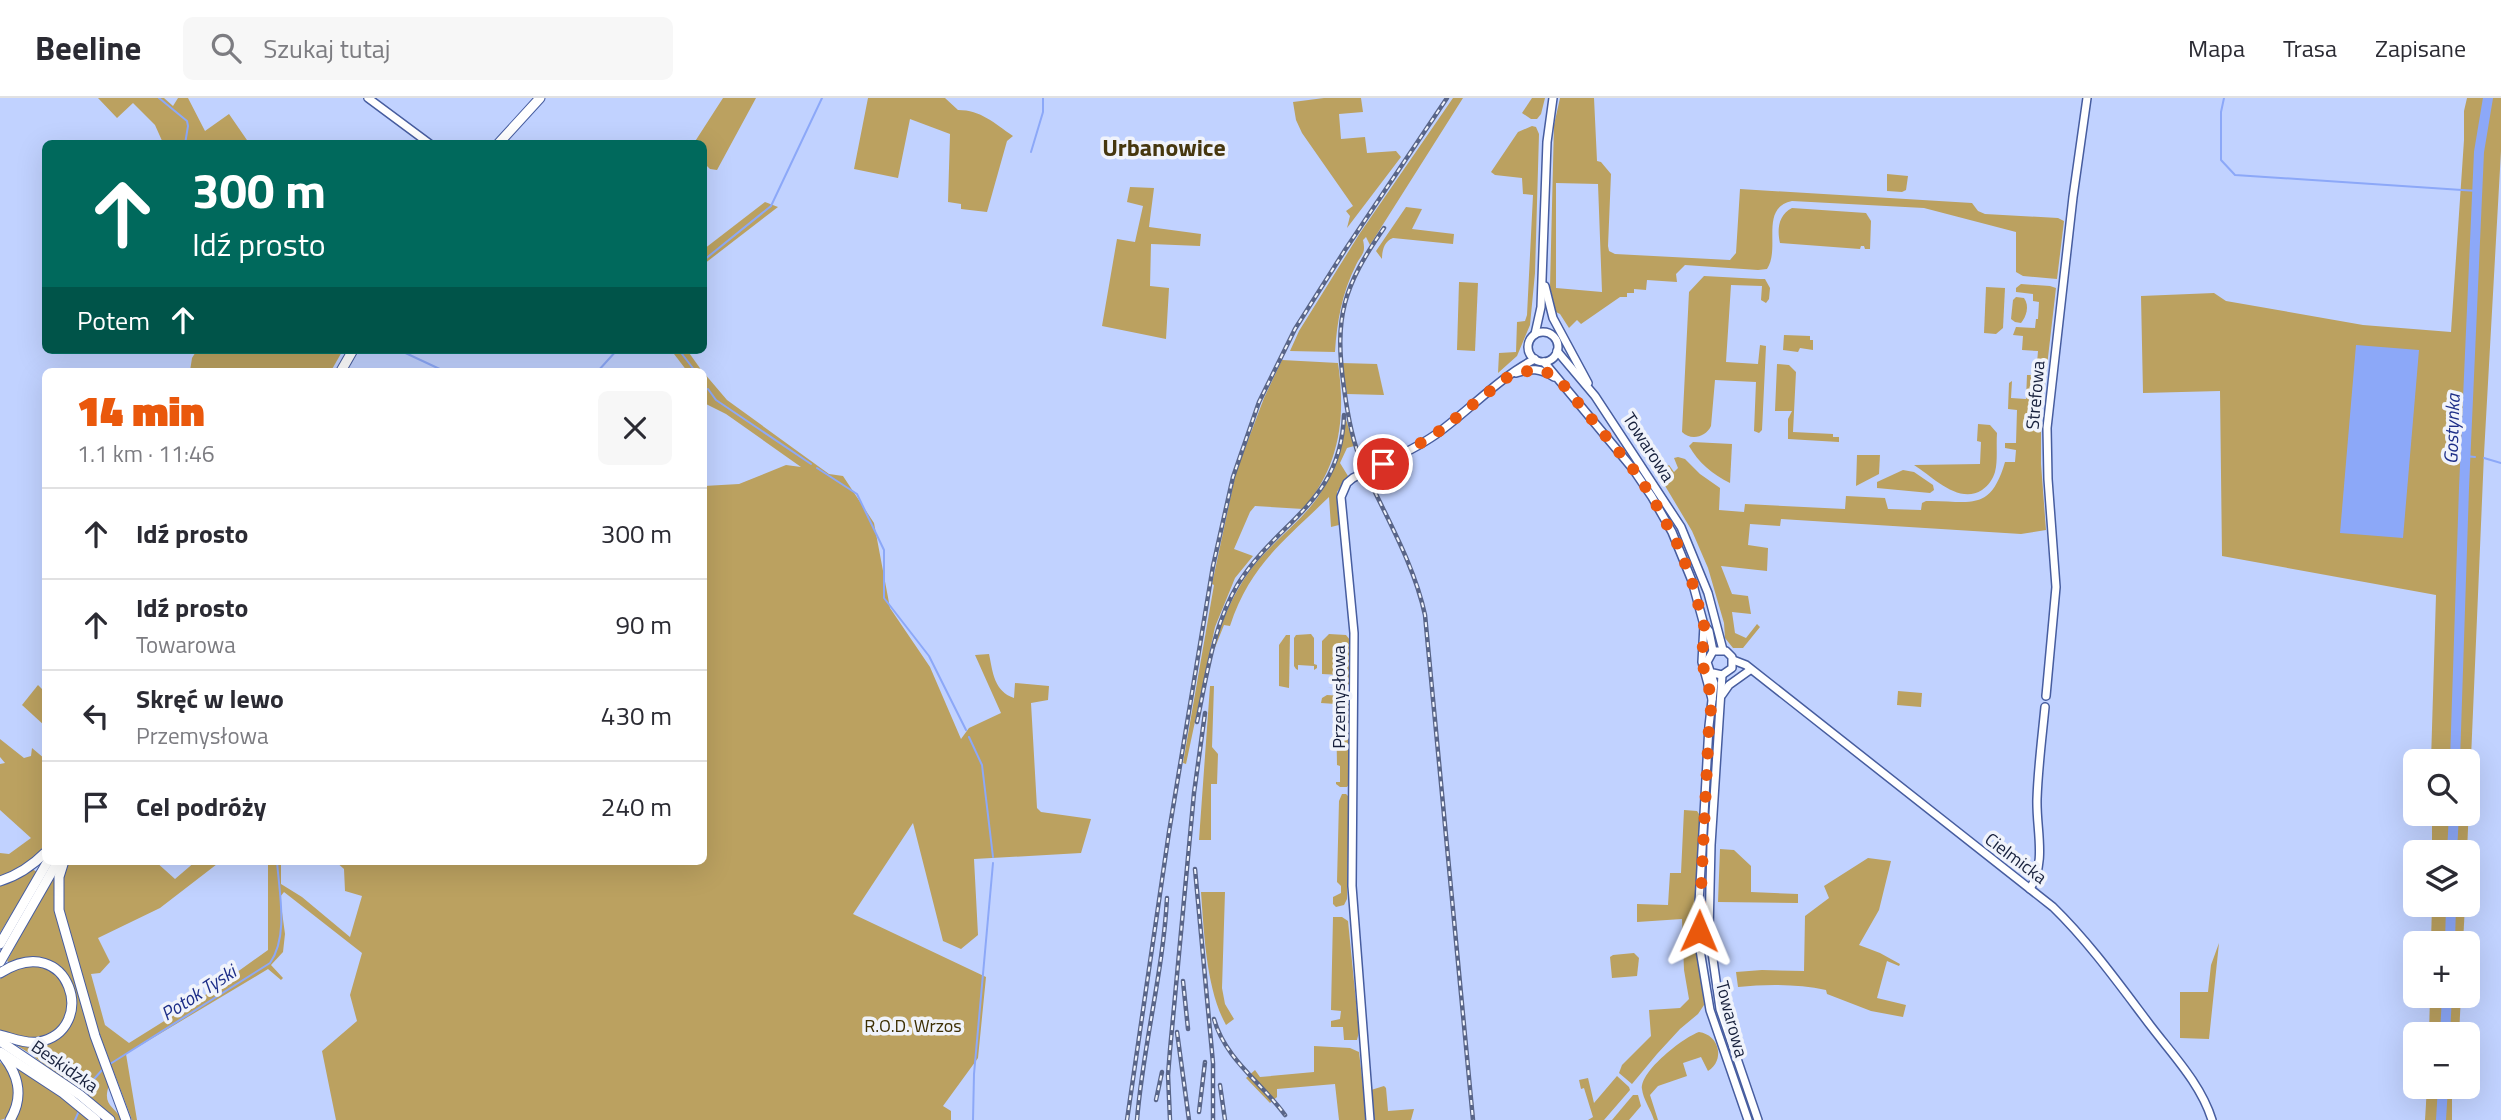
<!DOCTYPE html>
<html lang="pl">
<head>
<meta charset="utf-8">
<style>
  body { margin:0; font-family:"Titillium Web",sans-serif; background:#f7f7f7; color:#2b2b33; height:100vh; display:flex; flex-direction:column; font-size:26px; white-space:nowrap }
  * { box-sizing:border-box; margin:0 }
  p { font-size:23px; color:#7c7c81 }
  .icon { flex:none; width:38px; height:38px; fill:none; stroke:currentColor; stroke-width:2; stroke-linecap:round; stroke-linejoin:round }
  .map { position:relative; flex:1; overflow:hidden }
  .panel { position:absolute; left:42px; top:270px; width:665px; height:497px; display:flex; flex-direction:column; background:#fff; border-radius:10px; box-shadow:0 7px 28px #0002 }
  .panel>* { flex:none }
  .banner { position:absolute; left:42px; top:42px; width:665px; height:214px; border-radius:10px; box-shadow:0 7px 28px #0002; background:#00695c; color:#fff; overflow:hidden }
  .buttons { position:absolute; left:2403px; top:651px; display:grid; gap:14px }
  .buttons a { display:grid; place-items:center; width:77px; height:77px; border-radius:10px; background:#fff; box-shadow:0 7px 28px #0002; font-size:35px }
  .pin { position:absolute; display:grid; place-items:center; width:60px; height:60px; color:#fff; margin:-30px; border:4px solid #fff; border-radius:50%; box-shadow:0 2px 7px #0007 }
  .me { position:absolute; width:77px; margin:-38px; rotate:1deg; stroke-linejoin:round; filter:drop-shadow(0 0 5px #0008) }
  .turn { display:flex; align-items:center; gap:24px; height:147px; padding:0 35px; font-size:32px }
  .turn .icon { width:91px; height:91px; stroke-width:2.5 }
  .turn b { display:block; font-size:49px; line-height:60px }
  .then { display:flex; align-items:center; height:66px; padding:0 35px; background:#0003; gap:14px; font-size:26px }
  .round { display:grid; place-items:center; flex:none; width:74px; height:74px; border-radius:10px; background:#f7f7f7 }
  .headline { display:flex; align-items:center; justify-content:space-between; height:119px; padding:0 35px }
  h1 { font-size:42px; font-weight:800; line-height:52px; color:#ea580c }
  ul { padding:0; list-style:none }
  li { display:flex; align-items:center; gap:21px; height:91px; padding:0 35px; border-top:2px solid #e1e1e2 }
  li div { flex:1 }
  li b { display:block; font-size:26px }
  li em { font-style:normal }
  header { display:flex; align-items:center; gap:42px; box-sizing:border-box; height:98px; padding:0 35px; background:#fff; border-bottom:2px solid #e1e1e2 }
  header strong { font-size:33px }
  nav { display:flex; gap:38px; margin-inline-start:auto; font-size:24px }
  .search { width:490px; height:63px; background:#f7f7f7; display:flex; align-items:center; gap:18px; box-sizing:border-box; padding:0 24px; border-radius:10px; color:#7c7c81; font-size:26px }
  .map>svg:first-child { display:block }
</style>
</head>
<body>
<header>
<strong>Beeline</strong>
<div class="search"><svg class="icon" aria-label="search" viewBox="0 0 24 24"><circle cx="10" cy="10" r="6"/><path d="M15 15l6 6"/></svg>Szukaj tutaj</div>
<nav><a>Mapa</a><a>Trasa</a><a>Zapisane</a></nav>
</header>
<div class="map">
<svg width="2501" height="1022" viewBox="0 0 2501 1022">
  <rect width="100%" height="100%" fill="#c1d2ff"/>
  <g fill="#bba160" fill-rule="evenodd">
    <polygon points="98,0 164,0 173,8 178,0 188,0 205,33 229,16 249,45 163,45 155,27 133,5 117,20"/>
    <polygon points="723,0 756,0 717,72 710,71 704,65 704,46 694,45"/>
    <path d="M868 0H945L958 12C981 12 994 25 1013 38L1007 43 987 114 961 111V106L948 104 950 36 910 21 898 80 854 71Z"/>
    <polygon points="1324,0 1361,0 1363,14 1339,16 1341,41 1365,39 1367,55 1396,53 1401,59 1347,130 1350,118 1346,113 1353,108 1302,35 1296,22 1293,4"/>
    <path d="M1453 0H1463L1370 147 1366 139 1363 142C1366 156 1362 155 1356 167 1342 195 1337 223 1335 254L1290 253 1299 233 1360 135Z"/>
    <polygon points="1532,0 1545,0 1541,16 1537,21 1531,21 1522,15"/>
    <path d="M1560 0H1594L1597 63 1601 64 1611 76 1608 148 1609 153 1615 156 1730 162 1736 155 1740 91 1972 105 1978 113 1985 116 2058 120 2064 123 2057 181 2023 178 2016 174V134L1924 110 1792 103C1759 110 1781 150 1767 171L1758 172 1685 167 1676 176 1677 184 1647 182 1646 192 1634 191V195H1627V199H1620L1581 226 1577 222 1569 230 1560 216 1556 214 1550 189 1554 27ZM1556 85 1598 86 1602 194 1556 190Z"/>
    <polygon points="2467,0 2501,0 2501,53 2484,356 2467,754 2432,754 2432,716 2468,716 2468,663 2431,663 2436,497 2222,458 2220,293 2143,295 2141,198 2214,195 2226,203 2363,227 2451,234 2464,42 2464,13"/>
    <polygon points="1532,28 1536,29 1539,36 1535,175 1530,227 1517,258 1498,275 1499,255 1516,254 1517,224 1525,223 1527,217 1533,97 1523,96 1522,80 1495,77 1491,74 1518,34"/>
    <polygon points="1887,76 1908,78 1906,92 1902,94 1887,93"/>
    <polygon points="1130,89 1154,90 1149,129 1201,136 1200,148 1151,146 1150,188 1169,190 1166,241 1102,228 1117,141 1135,144 1143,108 1127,104"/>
    <polygon points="765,104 778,109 704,166 704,151"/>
    <path d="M1406 109 1422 111 1412 131 1454 136 1453 146 1393 140C1384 143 1382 153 1382 161L1376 153Z"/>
    <path d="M1792 110 1866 115 1871 123 1870 151H1865L1864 148H1861L1860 151 1780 145C1777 132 1778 117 1792 110Z"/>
    <path d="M1704 178 1760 181H1765L1770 190 1769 201 1766 205 1761 202 1762 188 1731 187 1726 264 1758 266 1760 247 1766 248 1762 332 1759 335 1754 333 1756 284 1715 282 1711 328C1706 339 1691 343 1682 334L1689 194Z"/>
    <polygon points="1459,184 1478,185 1475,253 1457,252"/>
    <path d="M2021 186 2050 188 2056 190 2041 320V366L2046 432 2021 436 1781 421 1780 428 1750 426 1748 447 1768 450 1767 473 1721 468 1732 496 1748 498 1751 516 1732 514 1735 535 1746 540 1757 526 1760 529 1743 550H1733L1725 540 1724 525 1708 470 1692 433 1661 381 1659 369 1663 371 1669 367 1674 374 1678 370 1674 360 1678 359 1685 361 1700 376 1720 390 1719 412 1744 414 1745 406 1845 411 1846 398 1885 400 1888 411 1921 412 1922 405 1926 403C1969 402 1990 416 2005 364H2015L2016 352 2005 350V345H2016L2017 312 2008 311 2009 285 2012 283 2011 300 2026 301 2027 277H2036L2038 253 2022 252 2023 238 2013 237 2016 229 2035 230 2036 221H2038L2039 204 2033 203V196L2016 194V190Z"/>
    <polygon points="1986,189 2005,190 2003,230 1996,236 1984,235"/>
    <path d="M2016 199 2024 200C2030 208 2026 219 2021 225L2015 224 2011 221 2013 202Z"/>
    <polygon points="1784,237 1810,238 1810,242 1813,242 1813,252 1800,250 1798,254 1783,252"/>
    <polygon points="197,252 343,252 331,273 190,273 192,260"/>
    <polygon points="671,252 687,252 702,273 687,273"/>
    <path d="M1282 262 1338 265C1346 319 1340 368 1303 411L1255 408 1250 414 1234 451 1253 458 1235 480 1215 529 1186 666 1183 665 1214 487 1212 486 1236 374 1264 300Z"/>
    <polygon points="1342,265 1377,266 1384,297 1347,296"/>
    <polygon points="1777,266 1789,267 1796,274 1793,334 1833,336 1833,339 1839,339 1839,344 1788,341 1788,321 1792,313 1775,313"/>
    <path d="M704 275 727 302 829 376 843 378 874 425 890 510 930 569 961 641 969 630 1001 615 975 557 989 556C993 575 994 593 1014 600L1015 585 1049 588 1048 602 1031 605 1037 710 1041 714 1091 721 1081 755 974 761 978 837 961 851 943 843 913 725 853 816 986 879 978 960 943 1008 951 1013V1022H336L322 953 357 923 350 897 362 855 284 794 280 799 285 836 283 854 271 867 283 880 281 882 268 871 126 956 137 1022H132L101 940 61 812 64 769 69 763H155L175 781 196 763H221L160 810 98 840 110 864 100 875 91 876 105 927 129 945 201 900 268 852V763H281V786L302 799 350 839 362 798 345 793 344 771 335 763H704V388L739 386 786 367 801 369 726 316 704 305Z"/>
    <path d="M1345 318 1354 348 1347 350 1340 365 1348 378 1337 394 1339 427 1331 429 1329 399C1285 442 1250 467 1230 528L1224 527 1214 552C1221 524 1232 498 1249 474 1269 446 1299 426 1318 399 1335 374 1343 347 1345 318Z"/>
    <path d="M1978 326 1990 327 1997 335C1996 348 1998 362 1995 374 1993 381 1988 388 1982 392 1959 407 1933 379 1914 367L1980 366 1981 344 1977 343Z"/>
    <path d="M1693 344 1732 346 1730 385C1713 377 1698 364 1689 348Z"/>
    <polygon points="1857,357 1880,357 1879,376 1856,388"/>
    <polygon points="1903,372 1914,374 1933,387 1934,392 1930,395 1877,390 1877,384"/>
    <polygon points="1311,536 1314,540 1314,566 1317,567 1317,570 1314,572 1314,568 1298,567 1298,572 1296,571 1294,568 1294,540 1296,537"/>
    <polygon points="1329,536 1346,537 1350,542 1352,583 1346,589 1327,590 1340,589 1340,577 1322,576 1322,543"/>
    <polygon points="1286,537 1290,537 1289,590 1279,588 1279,547"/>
    <polygon points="38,587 45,594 45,628 22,607"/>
    <polygon points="1210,588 1214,588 1212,649 1218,656 1217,686 1211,686 1211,742 1199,742"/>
    <polygon points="1898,593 1922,595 1921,609 1897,607"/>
    <polygon points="1327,597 1343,598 1350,604 1350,685 1347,689 1340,689 1336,686 1336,684 1340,684 1340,668 1337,667 1336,606 1321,605 1322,600"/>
    <path d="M0 641 24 660 31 658 32 650 45 661V745C36 763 18 772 0 778V755L9 756 31 740 0 712V666L5 665 0 659Z"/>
    <polygon points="1342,696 1346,696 1349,699 1347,801 1344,807 1336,809 1333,806 1333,799 1341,795 1341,788 1337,784 1339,703"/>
    <polygon points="1684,712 1697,713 1701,719 1697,805 1704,907 1698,916 1680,931 1657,956 1632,986 1619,975 1622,967 1651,938 1649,912 1680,910 1689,901 1684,872 1682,821 1637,824 1637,806 1668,807 1670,775 1681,775"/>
    <polygon points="1720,751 1734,752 1751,768 1751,794 1798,796 1798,805 1718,804"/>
    <path d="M1868 760 1891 763 1879 812 1859 847 1880 855 1900 866 1899 868 1887 863 1877 900 1906 907 1903 919 1871 913 1827 896 1826 892C1798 886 1767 886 1738 889L1736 874 1762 872 1804 873 1805 818 1829 800 1824 788Z"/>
    <path d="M60 765 55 798 109 987C102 1008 114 1007 122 1022H114L89 999 34 959 39 955 71 978 75 973 69 968 65 969 63 963 64 959 54 961 41 952 29 955 13 945 33 948 69 925C70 913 73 898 71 886 68 870 46 860 32 860 24 861 17 863 10 865L7 863Z"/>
    <polygon points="32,771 37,774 0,835 0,786"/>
    <path d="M1201 794H1225L1222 890 1225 906 1234 921 1226 927C1206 891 1204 834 1201 794Z"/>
    <polygon points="2432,807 2465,807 2463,845 2431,845"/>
    <polygon points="1333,819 1342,819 1348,823 1359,934 1357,942 1344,942 1343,929 1331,929 1331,923 1340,921 1341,913 1331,912"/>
    <polygon points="2219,845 2209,941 2180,940 2180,894 2208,894 2211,867"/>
    <polygon points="1634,855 1639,860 1637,878 1612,880 1610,859 1613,857"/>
    <path d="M42 867C52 873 62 878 66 889 74 910 61 938 38 941 26 943 10 937 0 932V881C12 867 24 869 42 867Z"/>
    <polygon points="2430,898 2461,898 2459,936 2429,936"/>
    <path d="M1699 934C1720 937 1725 963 1708 973L1701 959 1683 965 1687 978 1658 988 1650 997 1658 1022H1654C1651 1012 1643 1001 1642 991 1640 973 1684 939 1699 934Z"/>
    <polygon points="1314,948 1350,950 1359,954 1367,1022 1339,1022 1335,986 1277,991 1277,999 1270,1005 1246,980 1255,972 1260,979 1314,974"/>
    <path d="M0 964C8 970 14 979 16 989 18 1000 12 1021 0 1022Z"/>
    <polygon points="14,968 65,1002 91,1022 11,1022 15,1018"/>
    <polygon points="1617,978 1629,989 1630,992 1604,1022 1588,1022 1593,1019 1584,990 1581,991 1579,982 1588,980 1594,1005"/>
    <polygon points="1384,988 1386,990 1388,1013 1414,1011 1411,1022 1373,1022 1371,992"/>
    <polygon points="2427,989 2452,989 2452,1022 2425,1022"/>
    <polygon points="1633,997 1638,997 1641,1008 1629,1022 1612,1022"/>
  </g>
  <polygon fill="#8ca8f8" points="2356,247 2419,252 2403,440 2340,435"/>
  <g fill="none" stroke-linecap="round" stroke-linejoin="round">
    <g stroke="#8ca8f8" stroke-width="2">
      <polyline points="159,0 187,23 188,28 185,46"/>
      <polyline points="2224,0 2221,14 2221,62 2235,77 2477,93"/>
      <polyline points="1031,54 1043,14 1043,0"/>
      <polyline points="704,162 771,108 822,0"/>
      <polyline points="399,252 444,273"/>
      <polyline points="679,252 695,273"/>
      <polyline points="598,273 617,252"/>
      <polyline points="704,285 706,288"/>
      <polyline points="708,291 716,302 811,366"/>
      <polyline points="2465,358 2475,359"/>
      <polyline points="2484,360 2501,365"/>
      <polyline points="817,370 857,396 884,452 884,500 929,558 966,632"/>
      <polyline points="969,639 982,667 993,759"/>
      <path d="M110 966 270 865C289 838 279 794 277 763"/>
      <polyline points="86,999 94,981 103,971"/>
      <polyline points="75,1022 79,1013"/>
      <polyline points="973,1022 974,976 993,765"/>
    </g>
    <g stroke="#8ca8f8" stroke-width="10">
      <polyline points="2455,663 2464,390 2479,54 2488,0"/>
      <polyline points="2452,754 2454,716"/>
      <polyline points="2450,845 2451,807"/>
      <polyline points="2445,936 2447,898"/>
      <polyline points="2441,1022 2443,989"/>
    </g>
    <defs>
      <g id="tertiary">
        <polyline points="368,0 430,46"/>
        <polyline points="1545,188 1553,220 1588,285"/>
        <circle cx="1543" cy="249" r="15"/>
        <polyline points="1535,236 1541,209 1547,44 1553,0"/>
        <polyline points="1557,253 1595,298 1681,429 1708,495 1723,552"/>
        <polyline points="1544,264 1633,371 1652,399 1672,434 1692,483 1704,527 1702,564 1712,601"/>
        <path d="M1516 275C1531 270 1540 270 1554 279"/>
        <polyline points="1705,528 1709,533 1713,553"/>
        <path d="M1733 562 1746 567 2053 809C2089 844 2119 886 2150 927 2172 956 2201 986 2212 1022"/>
        <polyline points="1713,575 1722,577 1732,570 1732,559 1726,553 1713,553 1707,564 1714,585 1709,628 1699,805 1700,852 1710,912 1748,1022"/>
        <polyline points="1722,577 1711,747 1709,833 1720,911 1758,1022"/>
        <polyline points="1722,597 1729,587 1750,572"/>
        <polyline points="2046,598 2056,489 2048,381 2047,330 2073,99 2087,0"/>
        <path d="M2030 791C2047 763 2036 732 2037 701 2038 670 2042 640 2045 609"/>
        <path d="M1370 1022 1352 788 1354 535 1341 399 1347 385 1353 380C1381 366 1409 355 1435 337 1469 313 1498 280 1535 261"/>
      </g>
      <g id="primary">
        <polyline points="0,846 48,763"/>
        <polyline points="0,943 80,997 110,1022"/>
        <polyline points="2,955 63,995 96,1022"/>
      </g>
      <g id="trunk">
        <polyline points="498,46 540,0"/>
        <polyline points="341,273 353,252"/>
        <polyline points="64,763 59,779 59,812 95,938 126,1022"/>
        <path d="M0 783C19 777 32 768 46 754"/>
        <polyline points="0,864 58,763"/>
        <path d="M0 875C70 830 100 933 38 944 25 946 12 940 0 937"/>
        <path d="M0 954C18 975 25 997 10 1022"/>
      </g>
    </defs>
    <use href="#tertiary" stroke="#475d9f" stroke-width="10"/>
    <use href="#primary" stroke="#475d9f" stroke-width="11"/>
    <use href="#trunk" stroke="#475d9f" stroke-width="11"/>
    <use href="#tertiary" stroke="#fff" stroke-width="7"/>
    <use href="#primary" stroke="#fff" stroke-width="9"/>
    <use href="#trunk" stroke="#fff" stroke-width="9"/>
    <defs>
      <g id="rail">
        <path d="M1384 130C1343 189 1334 219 1344 290 1348 319 1353 347 1365 373 1387 421 1414 466 1425 517L1473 1022"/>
        <path d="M1197 624C1207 577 1213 528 1238 486 1278 422 1341 405 1344 317"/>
        <polyline points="1195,771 1213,965 1213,1022"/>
        <polyline points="1183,883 1188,931"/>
        <path d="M1214 921C1225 961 1262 985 1285 1017"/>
        <polyline points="1177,934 1189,1022"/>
        <polyline points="1220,987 1225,1022"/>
        <polyline points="1156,1002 1162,974"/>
        <polyline points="1199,1014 1205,964"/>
        <polyline points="1127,1022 1169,734 1213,468 1233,379 1259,304 1295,231 1345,152 1447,0"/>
        <path d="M1137 1022C1143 948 1163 875 1167 800"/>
        <polyline points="1170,1022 1168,977 1170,952 1194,695 1205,615"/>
      </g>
    </defs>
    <use href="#rail" stroke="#596588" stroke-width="4.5"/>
    <use href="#rail" stroke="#f0f3fb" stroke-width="2" stroke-dasharray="5" stroke-linecap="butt"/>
  </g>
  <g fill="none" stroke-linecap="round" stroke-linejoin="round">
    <polyline stroke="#ea580c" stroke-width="12" stroke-dasharray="0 21.6" points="1383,366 1433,338 1509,278 1535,271 1543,272 1560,283 1633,371 1652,399 1679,449 1692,484 1704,527 1702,564 1712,602 1709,628 1699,833"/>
  </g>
  <g text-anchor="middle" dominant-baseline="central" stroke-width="7" stroke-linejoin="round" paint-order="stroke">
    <g font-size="18" fill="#17203c" stroke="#f0f3fb">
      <text transform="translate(2035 297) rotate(-85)">Strefowa</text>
      <text transform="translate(1649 349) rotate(57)">Towarowa</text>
      <text transform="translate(1338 599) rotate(-90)">Przemysłowa</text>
      <text transform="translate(2016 760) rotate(37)">Cielmicka</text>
      <text transform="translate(1732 921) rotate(75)">Towarowa</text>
      <text transform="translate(65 968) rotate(35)">Beskidzka</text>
    </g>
    <g font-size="18" fill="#3c2e03" stroke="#f0f3fb">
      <text x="913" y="927">R.O.D. Wrzos</text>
    </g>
    <g font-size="19" font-style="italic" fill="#1d2e88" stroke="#f0f3fb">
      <text transform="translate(2451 331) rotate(-88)">Gostynka</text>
      <text transform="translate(198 894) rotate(-33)">Potok Tyski</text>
    </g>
    <g font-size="24" font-weight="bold" fill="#46370e" stroke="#f0f3fb">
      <text x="1164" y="49">Urbanowice</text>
    </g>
  </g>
</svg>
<div class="buttons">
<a><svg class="icon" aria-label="search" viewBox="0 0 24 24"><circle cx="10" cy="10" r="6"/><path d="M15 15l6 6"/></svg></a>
<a><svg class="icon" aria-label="layers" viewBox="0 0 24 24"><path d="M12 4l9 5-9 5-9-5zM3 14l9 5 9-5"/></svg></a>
<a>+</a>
<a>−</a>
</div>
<div class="pin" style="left:1383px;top:366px;background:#d93025"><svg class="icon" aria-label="arrive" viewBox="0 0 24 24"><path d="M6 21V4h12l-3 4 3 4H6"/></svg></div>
<svg class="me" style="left:1699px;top:833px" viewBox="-20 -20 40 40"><path d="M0-17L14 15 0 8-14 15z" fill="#ea580c" stroke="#fff" stroke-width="4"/></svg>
<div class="banner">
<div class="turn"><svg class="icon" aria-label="ahead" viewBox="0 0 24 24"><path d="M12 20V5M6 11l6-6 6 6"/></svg><div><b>300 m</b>Idź prosto</div></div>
<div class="then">Potem<svg class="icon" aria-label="ahead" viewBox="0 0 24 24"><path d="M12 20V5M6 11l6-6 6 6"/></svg></div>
</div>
<section class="panel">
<div class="headline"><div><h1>14 min</h1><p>1.1 km · 11:46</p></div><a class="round"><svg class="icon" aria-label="close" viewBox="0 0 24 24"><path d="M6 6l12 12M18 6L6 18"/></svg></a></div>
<ul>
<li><svg class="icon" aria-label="ahead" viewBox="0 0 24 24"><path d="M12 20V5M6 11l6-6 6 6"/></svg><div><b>Idź prosto</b></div><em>300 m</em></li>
<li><svg class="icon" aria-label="ahead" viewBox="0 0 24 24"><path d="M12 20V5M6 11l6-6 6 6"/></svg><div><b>Idź prosto</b><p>Towarowa</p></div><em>90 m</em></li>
<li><svg class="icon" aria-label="left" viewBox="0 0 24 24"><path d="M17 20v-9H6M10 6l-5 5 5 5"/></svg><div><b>Skręć w lewo</b><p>Przemysłowa</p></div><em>430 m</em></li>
<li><svg class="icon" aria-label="arrive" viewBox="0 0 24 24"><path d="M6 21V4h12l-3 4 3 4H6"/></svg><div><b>Cel podróży</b></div><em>240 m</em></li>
</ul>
</section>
</div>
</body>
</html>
